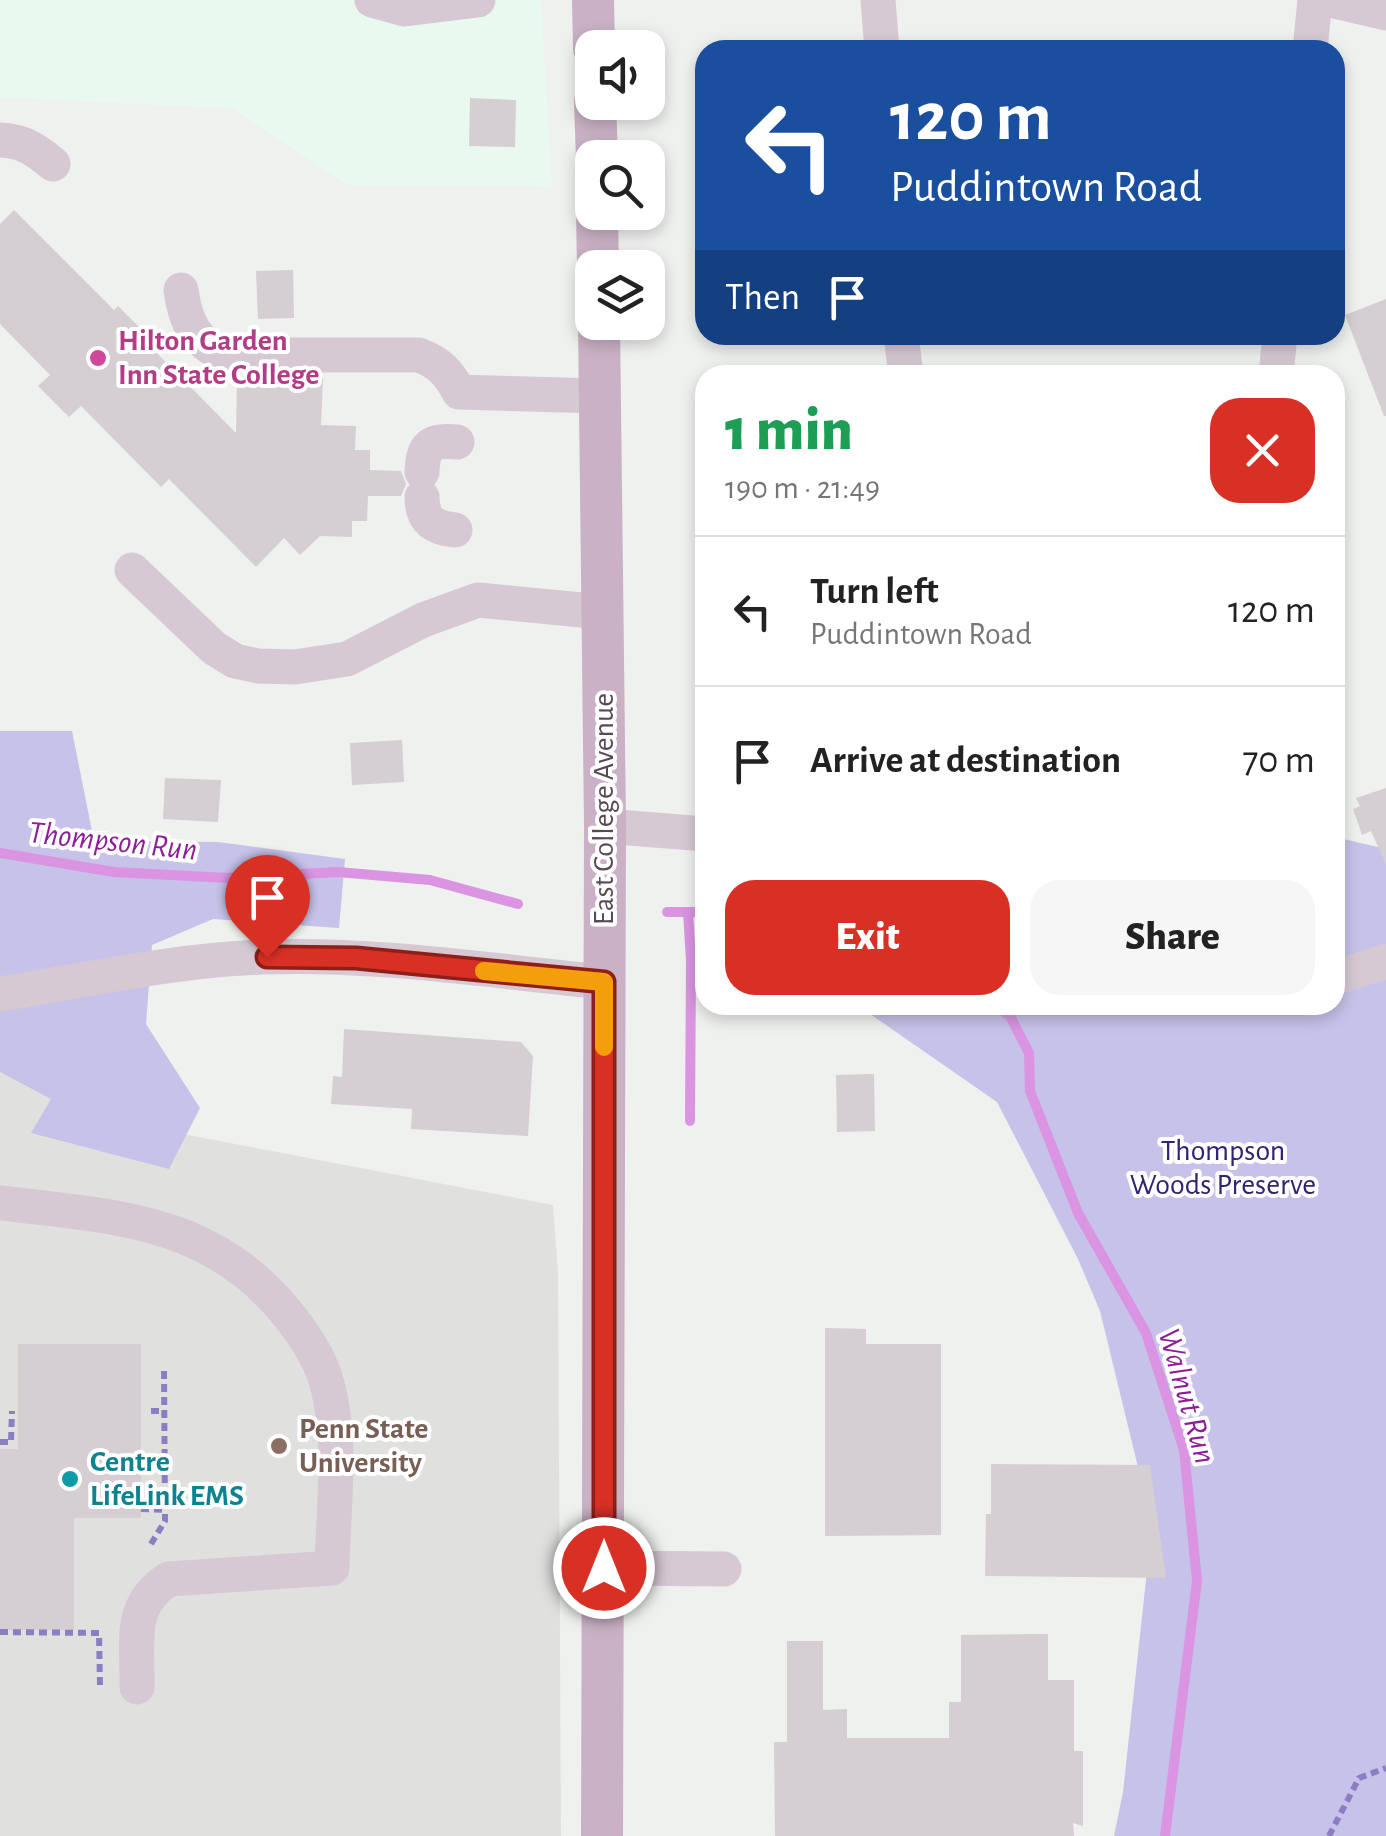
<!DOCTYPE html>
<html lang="en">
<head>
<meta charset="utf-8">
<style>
  body { margin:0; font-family:"Alegreya Sans",sans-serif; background:#f6f6f6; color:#222; height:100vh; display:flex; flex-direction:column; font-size:38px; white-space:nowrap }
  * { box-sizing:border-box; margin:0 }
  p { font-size:32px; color:#767676 }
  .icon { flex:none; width:55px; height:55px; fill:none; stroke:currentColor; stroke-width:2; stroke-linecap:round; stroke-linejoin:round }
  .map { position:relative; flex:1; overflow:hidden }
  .sheet { position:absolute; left:695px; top:365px; width:650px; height:650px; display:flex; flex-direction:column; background:#fff; border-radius:30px; box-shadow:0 5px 15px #0003 }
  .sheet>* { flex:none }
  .guide { position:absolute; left:695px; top:40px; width:650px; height:305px; border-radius:30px; box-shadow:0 5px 15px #0003; background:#1a4fa0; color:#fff; overflow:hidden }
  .tools { position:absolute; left:575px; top:30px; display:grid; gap:20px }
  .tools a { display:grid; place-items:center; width:90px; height:90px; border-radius:20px; background:#fff; box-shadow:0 5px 15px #0003; font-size:50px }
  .pin { position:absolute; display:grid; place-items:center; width:85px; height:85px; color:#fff; margin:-102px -42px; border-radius:50% 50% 50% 0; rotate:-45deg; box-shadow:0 0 10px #0007 }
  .pin .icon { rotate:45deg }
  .me { position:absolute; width:110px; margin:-55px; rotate:0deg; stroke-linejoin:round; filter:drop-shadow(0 0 8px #0008) }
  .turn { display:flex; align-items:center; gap:35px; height:210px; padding:0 30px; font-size:45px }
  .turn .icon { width:130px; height:130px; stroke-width:2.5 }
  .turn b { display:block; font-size:70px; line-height:85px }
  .then { display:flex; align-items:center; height:95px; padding:0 30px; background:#0003; gap:20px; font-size:38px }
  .round { display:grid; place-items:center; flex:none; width:105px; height:105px; border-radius:30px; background:#f6f6f6 }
  .head { display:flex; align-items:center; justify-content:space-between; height:170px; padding:0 30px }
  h1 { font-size:60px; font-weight:800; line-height:75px; color:#1e9e55 }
  .cta { display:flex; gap:20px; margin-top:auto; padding:20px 30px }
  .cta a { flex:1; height:115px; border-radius:30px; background:#d93025; color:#fff; font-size:40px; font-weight:800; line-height:115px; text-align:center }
  .cta a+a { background:#f6f6f6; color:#222 }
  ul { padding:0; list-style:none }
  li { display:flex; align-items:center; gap:30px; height:150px; padding:0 30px; border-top:2px solid #e0e0e0 }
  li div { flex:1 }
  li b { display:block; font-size:38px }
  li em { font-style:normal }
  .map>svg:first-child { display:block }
</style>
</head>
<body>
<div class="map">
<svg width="1386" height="1836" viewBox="0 0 1386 1836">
  <rect width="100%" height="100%" fill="#eff1ee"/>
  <polygon fill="#e9f9f0" points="0,0 541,0 552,187 348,185 233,109 0,97"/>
  <polygon fill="#e0e1df" points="0,1007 90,1116 553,1205 558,1273 561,1836 0,1836"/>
  <g fill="#c6c2e9">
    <polygon points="0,731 72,731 94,841 218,842 345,859 339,928 213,919 152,945 146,1024 200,1108 169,1169 31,1133 51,1099 0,1072"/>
    <polygon points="1335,837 1386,849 1386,1836 1114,1836 1123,1792 1150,1543 1137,1463 1100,1311 1078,1259 997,1102 857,1005 1335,1005"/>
  </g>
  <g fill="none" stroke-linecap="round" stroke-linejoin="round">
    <g stroke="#da94e1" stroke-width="10">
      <polyline points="0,853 114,872 228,878 338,872 430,880 518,904"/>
      <polyline points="667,912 705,912"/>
      <polyline points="688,912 691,960 690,1121"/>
      <polyline points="995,1005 1010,1016 1029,1053 1030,1091 1078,1213 1146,1333 1184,1450 1197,1581 1165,1836"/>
    </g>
  </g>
  <g fill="#d5ced3">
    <polygon points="470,98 516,100 515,147 469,146"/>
    <polygon points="14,210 114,310 118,306 149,337 145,341 236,433 237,377 323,379 321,425 356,426 355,450 370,450 370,470 401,471 406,484 401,496 368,496 367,521 352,521 352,537 320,536 300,555 284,538 256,567 169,479 161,487 81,406 69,417 38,386 50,375 0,324 0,224"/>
    <polygon points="293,270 294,318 258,319 256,271"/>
    <polygon points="1386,299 1386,416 1384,416 1345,315"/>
    <polygon points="402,740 404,782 352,785 350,743"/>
    <polygon points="165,778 221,780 218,822 163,819"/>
    <polygon points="1386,788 1386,865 1371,831 1362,835 1353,809 1360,806 1356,798"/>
    <polygon points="344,1029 521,1042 533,1056 528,1136 411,1129 412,1109 331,1104 333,1076 342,1077"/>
    <polygon points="874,1074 875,1131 837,1132 836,1075"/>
    <polygon points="825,1328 866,1329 866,1344 941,1344 941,1535 825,1536"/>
    <polygon points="18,1344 141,1344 141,1518 74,1518 74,1630 0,1630 0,1449 18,1449"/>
    <polygon points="991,1464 1150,1465 1166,1578 985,1576 986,1514 991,1514"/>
    <polygon points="1048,1634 1048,1680 1074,1680 1074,1751 1083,1751 1083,1826 1073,1823 1074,1836 775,1836 774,1742 787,1742 787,1641 823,1641 823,1710 847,1709 847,1738 949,1738 949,1702 961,1702 961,1635"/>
  </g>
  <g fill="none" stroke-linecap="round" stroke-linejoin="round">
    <g stroke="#8d7ec3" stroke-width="6" stroke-dasharray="8 5" stroke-linecap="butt">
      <polyline points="151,1411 164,1411"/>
      <polyline points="0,1442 11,1442 12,1411"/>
      <polyline points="141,1509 165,1510"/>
      <polyline points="151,1544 165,1521 164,1366"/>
      <polyline points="0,1632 99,1633 100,1686"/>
      <polyline points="1329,1836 1359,1778 1386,1768"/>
    </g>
    <g stroke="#d6c9d4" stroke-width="35">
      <polyline points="372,0 405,9 478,0"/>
      <polyline points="878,0 882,50"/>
      <polyline points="1330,0 1386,13"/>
      <polyline points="1310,50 1315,0"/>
      <path d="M0 140C23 141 35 149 53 164"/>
      <path d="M181 290C185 321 195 343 225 355H419C440 363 449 373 459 392L600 396"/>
      <polyline points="901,335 906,375"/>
      <polyline points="1276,375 1280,335"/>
      <path d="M422 472C423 444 431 440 457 442"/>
      <path d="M422 497C422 520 433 528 455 530"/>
      <polyline points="132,570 214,648 235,661 258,666 295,667 347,659 423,620 478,600 602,612"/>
      <polyline points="605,826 705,834"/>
      <polyline points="1335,978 1386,961"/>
      <path d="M0 994C87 980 175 960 263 957 377 953 491 971 604 982"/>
      <path d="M0 1203C113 1216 214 1219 290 1317 305 1336 321 1360 327 1384 343 1442 333 1508 332 1568L169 1579C127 1605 138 1643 137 1687"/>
      <polyline points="604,1568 724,1569"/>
    </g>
    <g stroke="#cab1c5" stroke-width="42">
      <polyline points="593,0 594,48"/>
      <polyline points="595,102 597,158"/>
      <polyline points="597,212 598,268"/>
      <polyline points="599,322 605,826 602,1836"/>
    </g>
  </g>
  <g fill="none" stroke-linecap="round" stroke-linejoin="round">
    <defs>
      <polyline id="route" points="267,957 356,958 604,982 604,1568"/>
    </defs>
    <use href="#route" stroke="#8d1f18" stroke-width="25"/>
    <use href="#route" stroke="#d93025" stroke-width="18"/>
    <polyline stroke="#f59e0b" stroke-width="18" points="484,971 604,982 604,1047"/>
  </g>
  <circle fill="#d1479c" stroke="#fff" stroke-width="4" cx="98" cy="358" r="10"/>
  <circle fill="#8d6e63" stroke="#fff" stroke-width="4" cx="279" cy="1446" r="10"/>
  <circle fill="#0f9aa8" stroke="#fff" stroke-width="4" cx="70" cy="1479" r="10"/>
  <g text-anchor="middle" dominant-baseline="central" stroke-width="8" stroke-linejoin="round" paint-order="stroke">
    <g font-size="30" font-weight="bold" fill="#b23c85" stroke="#fff" text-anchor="start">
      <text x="118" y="341">Hilton Garden<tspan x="118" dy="34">Inn State College</tspan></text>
    </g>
    <g font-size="30" fill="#594956" stroke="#fff">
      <text transform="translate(604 809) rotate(-90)">East College Avenue</text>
    </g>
    <g font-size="30" fill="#332272" stroke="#fff">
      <text x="1223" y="1151">Thompson<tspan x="1223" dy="34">Woods Preserve</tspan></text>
    </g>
    <g font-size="30" font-weight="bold" fill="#785e54" stroke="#fff" text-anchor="start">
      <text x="299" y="1429">Penn State<tspan x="299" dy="34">University</tspan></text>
    </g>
    <g font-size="30" font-weight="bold" fill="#0d838f" stroke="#fff" text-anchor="start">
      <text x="90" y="1462">Centre<tspan x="90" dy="34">LifeLink EMS</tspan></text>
    </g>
    <g font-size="32" font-style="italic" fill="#8d1e97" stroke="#fff">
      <text transform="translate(113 841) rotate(6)">Thompson Run</text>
      <text transform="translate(1187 1396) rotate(74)">Walnut Run</text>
    </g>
  </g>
</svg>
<div class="tools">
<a><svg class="icon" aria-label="sound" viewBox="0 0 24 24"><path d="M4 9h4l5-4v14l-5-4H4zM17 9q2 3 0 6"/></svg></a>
<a><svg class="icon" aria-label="search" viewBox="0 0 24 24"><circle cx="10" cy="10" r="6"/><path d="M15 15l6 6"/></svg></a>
<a><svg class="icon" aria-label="layers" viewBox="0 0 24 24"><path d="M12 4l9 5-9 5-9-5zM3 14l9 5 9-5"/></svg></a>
</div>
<div class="pin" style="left:267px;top:957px;background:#d93025"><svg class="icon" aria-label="arrive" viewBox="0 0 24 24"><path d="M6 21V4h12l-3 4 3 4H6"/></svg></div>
<svg class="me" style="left:604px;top:1568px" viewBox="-20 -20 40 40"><circle r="17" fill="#d93025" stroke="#fff" stroke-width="3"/><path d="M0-11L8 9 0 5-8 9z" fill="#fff"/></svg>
<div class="guide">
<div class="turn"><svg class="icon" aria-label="left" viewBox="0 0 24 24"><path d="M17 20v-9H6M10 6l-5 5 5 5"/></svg><div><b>120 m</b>Puddintown Road</div></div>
<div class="then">Then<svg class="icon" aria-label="arrive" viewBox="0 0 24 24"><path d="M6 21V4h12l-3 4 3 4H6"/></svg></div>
</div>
<section class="sheet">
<div class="head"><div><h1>1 min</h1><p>190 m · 21:49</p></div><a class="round" style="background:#d93025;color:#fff"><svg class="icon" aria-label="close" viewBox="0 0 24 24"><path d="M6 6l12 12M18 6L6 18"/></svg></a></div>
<ul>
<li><svg class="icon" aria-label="left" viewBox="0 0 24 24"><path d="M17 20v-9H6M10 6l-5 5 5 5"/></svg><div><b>Turn left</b><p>Puddintown Road</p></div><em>120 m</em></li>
<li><svg class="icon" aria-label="arrive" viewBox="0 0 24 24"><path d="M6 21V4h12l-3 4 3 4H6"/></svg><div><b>Arrive at destination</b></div><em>70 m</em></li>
</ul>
<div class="cta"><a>Exit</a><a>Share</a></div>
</section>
</div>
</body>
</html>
